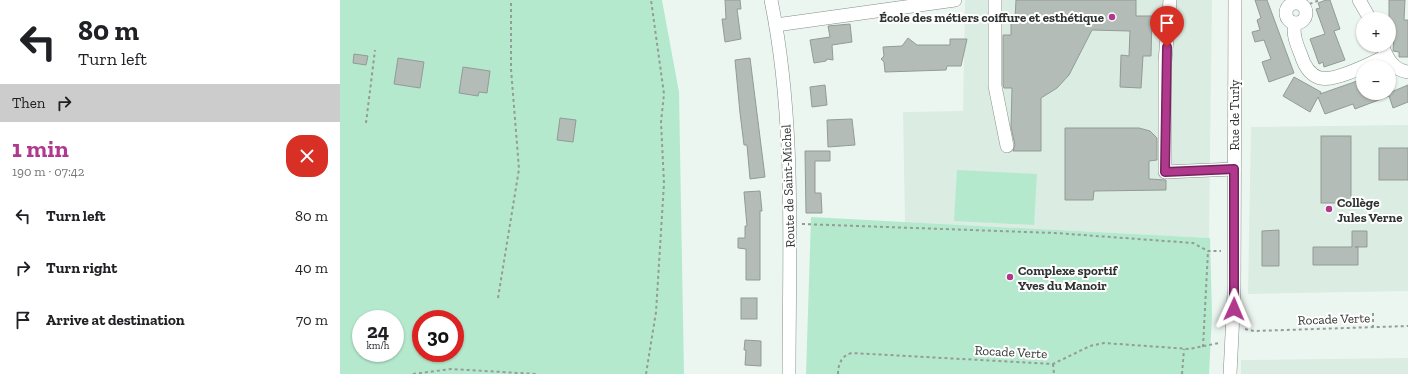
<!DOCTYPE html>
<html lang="en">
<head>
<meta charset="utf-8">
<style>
  body { margin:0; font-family:"Zilla Slab",serif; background:#f6f6f6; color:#202124; height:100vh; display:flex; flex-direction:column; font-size:15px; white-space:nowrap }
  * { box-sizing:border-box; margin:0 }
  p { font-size:13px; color:#757577 }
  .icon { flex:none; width:22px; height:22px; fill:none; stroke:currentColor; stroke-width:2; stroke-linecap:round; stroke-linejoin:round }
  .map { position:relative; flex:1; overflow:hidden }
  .sheet { display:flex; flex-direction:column; background:#fff; width:340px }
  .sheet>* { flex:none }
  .hud { background:#fff; color:#202124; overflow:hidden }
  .buttons { position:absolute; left:1016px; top:12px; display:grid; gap:8px }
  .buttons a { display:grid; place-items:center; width:40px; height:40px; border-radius:50%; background:#fff; box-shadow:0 1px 3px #0004; font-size:20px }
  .speed { position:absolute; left:12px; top:310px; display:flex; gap:8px; font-size:20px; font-weight:700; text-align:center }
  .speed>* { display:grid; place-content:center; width:52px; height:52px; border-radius:50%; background:#fff; box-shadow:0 1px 3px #0004; line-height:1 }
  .speed small { font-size:10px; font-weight:400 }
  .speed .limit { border:6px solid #d22; background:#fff; color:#111 }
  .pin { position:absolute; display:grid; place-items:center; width:34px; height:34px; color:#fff; margin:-41px -17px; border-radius:50% 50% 50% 0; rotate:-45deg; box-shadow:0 0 4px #0007 }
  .pin .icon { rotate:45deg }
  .me { position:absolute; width:44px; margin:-22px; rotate:1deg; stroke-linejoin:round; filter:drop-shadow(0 0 3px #0008) }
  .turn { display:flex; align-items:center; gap:14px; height:84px; padding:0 12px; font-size:18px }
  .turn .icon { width:52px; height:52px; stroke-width:2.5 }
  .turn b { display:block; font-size:28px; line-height:34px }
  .then { display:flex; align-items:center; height:38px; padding:0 12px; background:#0003; gap:8px; font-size:15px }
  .round { display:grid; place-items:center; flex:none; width:42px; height:42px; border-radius:16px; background:#f6f6f6 }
  .head { display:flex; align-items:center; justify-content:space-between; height:68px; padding:0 12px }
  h1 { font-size:24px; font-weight:800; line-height:30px; color:#b0388d }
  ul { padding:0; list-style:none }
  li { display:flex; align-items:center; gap:12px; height:52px; padding:0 12px }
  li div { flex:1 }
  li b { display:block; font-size:15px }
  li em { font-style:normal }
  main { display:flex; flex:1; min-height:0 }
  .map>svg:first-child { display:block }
</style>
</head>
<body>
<main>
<section class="sheet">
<div class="hud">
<div class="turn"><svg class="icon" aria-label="left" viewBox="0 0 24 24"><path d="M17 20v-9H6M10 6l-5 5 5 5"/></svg><div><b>80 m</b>Turn left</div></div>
<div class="then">Then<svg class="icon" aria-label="right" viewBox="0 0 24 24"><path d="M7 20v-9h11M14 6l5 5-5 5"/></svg></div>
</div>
<div class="head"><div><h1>1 min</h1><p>190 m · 07:42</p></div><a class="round" style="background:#d93025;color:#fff"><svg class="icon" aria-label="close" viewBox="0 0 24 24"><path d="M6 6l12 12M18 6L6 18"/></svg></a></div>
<ul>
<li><svg class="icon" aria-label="left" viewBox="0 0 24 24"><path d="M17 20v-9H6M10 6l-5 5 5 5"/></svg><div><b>Turn left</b></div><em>80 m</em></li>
<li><svg class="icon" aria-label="right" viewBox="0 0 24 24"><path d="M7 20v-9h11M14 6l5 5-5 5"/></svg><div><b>Turn right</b></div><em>40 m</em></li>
<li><svg class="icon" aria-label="arrive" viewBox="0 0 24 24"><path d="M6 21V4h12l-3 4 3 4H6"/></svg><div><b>Arrive at destination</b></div><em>70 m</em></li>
</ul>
</section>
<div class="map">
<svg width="1068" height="374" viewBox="0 0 1068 374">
  <rect width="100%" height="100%" fill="#ecf6f0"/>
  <g fill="#dbece2">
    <polygon points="625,0 872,0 869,238 565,222 563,112 623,111"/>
    <polygon points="1068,125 1068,291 908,294 911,127"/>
    <polygon points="1068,358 1068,374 901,374 901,360"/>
  </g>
  <g fill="#b5e9cd" fill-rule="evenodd">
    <path d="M0 0H322L339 92 344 374H0ZM21 319H55V353H21ZM81 319H115V353H81Z"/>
    <polygon points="617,170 697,174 694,225 614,221"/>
    <polygon points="471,217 870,238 872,315 869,374 466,374"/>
  </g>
  <g fill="#b3bcb7" stroke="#929b96">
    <polygon points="385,0 400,0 401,9 397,9 401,39 385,42 382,19 386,19"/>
    <polygon points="676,0 796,0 796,16 812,16 811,56 803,56 801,88 780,87 781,55 789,56 790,31 752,30 729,75 717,88 701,98 701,151 673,151 675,145 671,127 672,88 664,88 663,85 663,35 671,35 671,20 675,19"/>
    <polygon points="915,0 927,0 954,73 929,82 922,62 931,59 924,40 915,42 912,32 920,30 917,20 921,18"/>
    <polygon points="986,0 990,0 1000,29 994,31 1005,60 984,67 983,62 979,64 970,39 985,34 976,9 980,8 978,3"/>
    <polygon points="1049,0 1065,0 1064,20 1068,20 1068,57 1059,57 1059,52 1053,51 1054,36 1049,36"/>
    <polygon points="510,24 512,42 492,45 493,60 487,59 486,61 474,63 470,40 490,37 488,26"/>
    <polygon points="568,38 577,45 610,45 610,39 627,39 621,66 607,66 606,70 545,72 544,62 541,59 544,56 543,47 562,46"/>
    <polygon points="14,54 28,56 26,65 13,63"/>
    <polygon points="58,58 84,62 80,88 54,84"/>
    <polygon points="410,58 425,177 410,179 407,145 404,145 400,113 395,60"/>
    <polygon points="123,67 150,71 147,93 139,92 138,96 119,93"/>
    <polygon points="954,77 981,92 980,94 1020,80 1023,93 1049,93 1068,85 1068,102 1053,108 1049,96 1015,109 1013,104 985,114 978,97 970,112 943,96"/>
    <polygon points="485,85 487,105 472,107 470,87"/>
    <polygon points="220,118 236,120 233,142 217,140"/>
    <polygon points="512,119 515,145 488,147 487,120"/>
    <polygon points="725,128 799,128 810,131 817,138 817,160 809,161 809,179 826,180 826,190 754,191 753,200 725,200"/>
    <rect x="981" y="136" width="30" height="67"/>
    <rect x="1039" y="148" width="29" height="32"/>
    <polygon points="465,151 490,151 490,161 475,161 475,193 481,193 482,213 466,213"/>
    <polygon points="420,191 422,211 420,211 420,280 406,280 406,249 398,248 398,238 405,238 405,226 407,226 404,192"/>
    <polygon points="939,230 939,266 922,266 922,231"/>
    <polygon points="1012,231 1027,231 1027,247 1015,247 1018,247 1018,265 973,265 973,247 1012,247"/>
    <rect x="401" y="298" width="16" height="21"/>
    <polygon points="405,340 421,341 421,366 405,365 406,350 404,350"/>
  </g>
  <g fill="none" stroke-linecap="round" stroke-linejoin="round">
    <defs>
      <g id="minor">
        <path d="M431 0C456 122 449 250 449 374"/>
        <polyline points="655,0 655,86 667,146"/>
        <polyline points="830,0 825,62 825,172 894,169"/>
        <polyline points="1019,0 1030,19"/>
        <circle cx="956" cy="13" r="10"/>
        <path d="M955 23C952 34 957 45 961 55 964 65 970 75 980 78 996 82 1031 63 1046 56"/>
        <polyline points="436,25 615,0"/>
        <path d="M1042 45C1047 58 1053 70 1068 72"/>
        <polyline points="890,374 894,294 895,0"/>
      </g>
    </defs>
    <use href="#minor" stroke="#858e89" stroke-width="14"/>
    <g stroke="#949c98" stroke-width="2" stroke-dasharray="3 3" stroke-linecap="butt">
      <polyline points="964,6 980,0"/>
      <polyline points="26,123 35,50"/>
      <polyline points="462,224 715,233 853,243 868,251 881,251"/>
      <polyline points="158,298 179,169 171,69 171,0"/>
      <polyline points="1033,313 1033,327"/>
      <polyline points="905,329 914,331 1068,326"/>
      <polyline points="863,347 868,251"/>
      <polyline points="713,364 714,374"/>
      <polyline points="73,374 111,369 196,374"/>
      <polyline points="306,374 316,312 324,183 321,122 324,94 311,0"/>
      <path d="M498 374C498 364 502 355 512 353L713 364 750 346 764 343 849 349 879 343"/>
      <polyline points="842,374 844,349"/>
    </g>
    <use href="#minor" stroke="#fff" stroke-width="13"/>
  </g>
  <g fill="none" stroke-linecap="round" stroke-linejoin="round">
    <defs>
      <polyline id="route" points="827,47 825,172 894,169 894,309"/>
    </defs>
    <use href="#route" stroke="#72245c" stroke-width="10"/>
    <use href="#route" stroke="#b0388d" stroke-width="7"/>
  </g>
  <g fill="#b0388d" stroke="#fff" stroke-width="1.5">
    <circle cx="772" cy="17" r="4"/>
    <circle cx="989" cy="209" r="4"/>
    <circle cx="670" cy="277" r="4"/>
  </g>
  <g text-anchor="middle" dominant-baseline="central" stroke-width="4" stroke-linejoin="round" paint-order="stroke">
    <g font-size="13" font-weight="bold" fill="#2f3331" stroke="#fff" text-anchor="start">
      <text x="764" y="17" text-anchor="end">École des métiers coiffure et esthétique</text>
      <text x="997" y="202">Collège<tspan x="997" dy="15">Jules Verne</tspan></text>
      <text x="678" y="270">Complexe sportif<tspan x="678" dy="15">Yves du Manoir</tspan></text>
    </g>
    <g font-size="13" fill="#2f3331" stroke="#fff">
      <text transform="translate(894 115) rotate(-90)">Rue de Turly</text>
      <text transform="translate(448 186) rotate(-92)">Route de Saint-Michel</text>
      <text transform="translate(994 319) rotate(-2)">Rocade Verte</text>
      <text transform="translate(671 352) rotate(3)">Rocade Verte</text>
    </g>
  </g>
</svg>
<div class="buttons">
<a>+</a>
<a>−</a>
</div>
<div class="speed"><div>24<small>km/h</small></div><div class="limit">30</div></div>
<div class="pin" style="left:827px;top:47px;background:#d93025"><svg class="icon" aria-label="arrive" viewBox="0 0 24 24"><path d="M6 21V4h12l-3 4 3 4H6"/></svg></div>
<svg class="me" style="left:894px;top:309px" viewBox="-20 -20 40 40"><path d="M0-17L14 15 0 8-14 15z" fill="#b0388d" stroke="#fff" stroke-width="4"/></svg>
</div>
</main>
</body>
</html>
